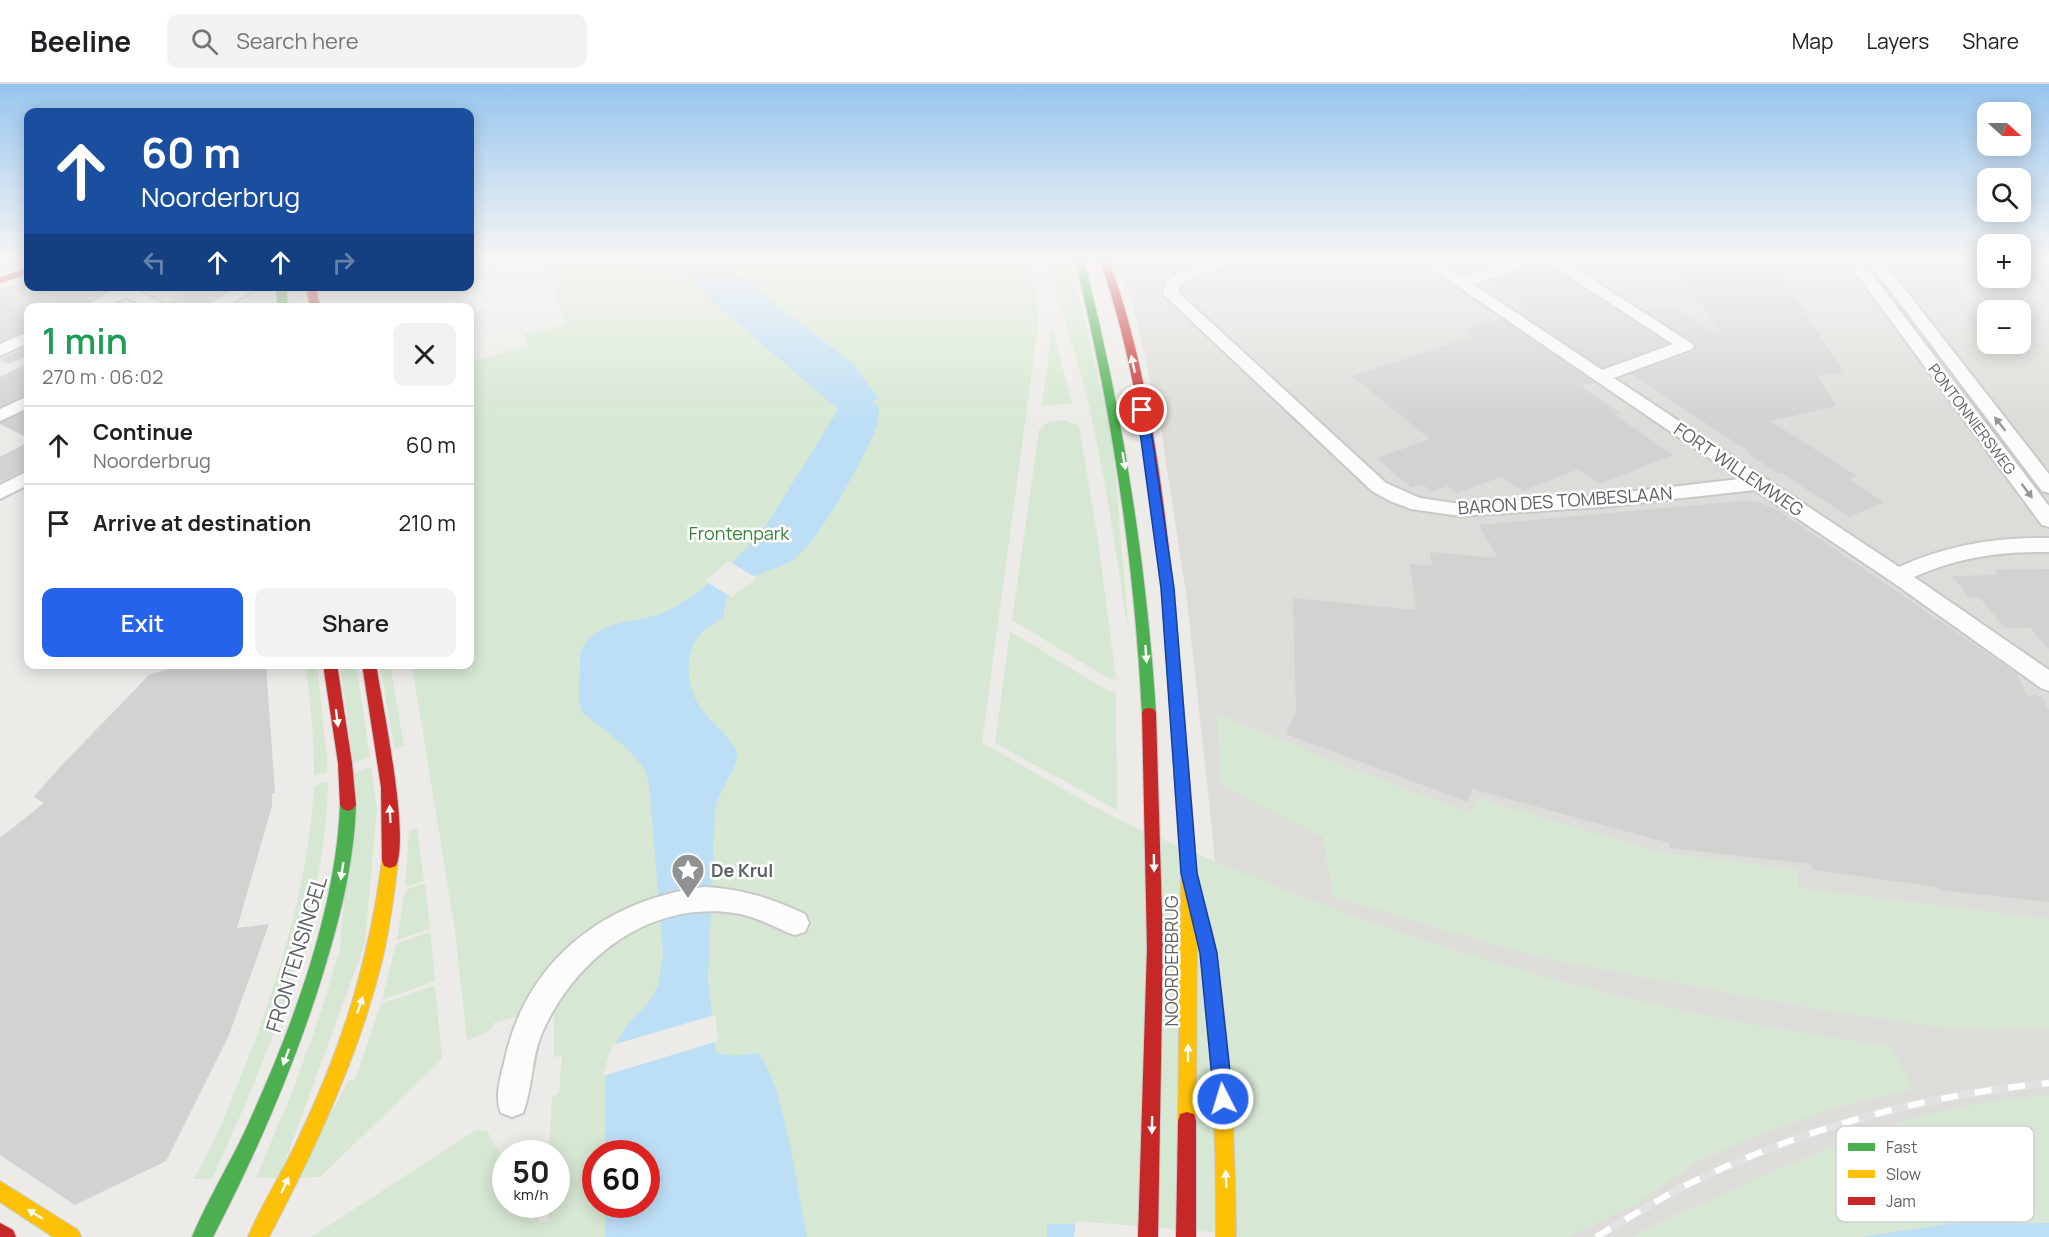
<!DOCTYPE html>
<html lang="en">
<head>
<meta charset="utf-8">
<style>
  body { margin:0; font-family:Manrope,sans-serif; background:#f2f2f2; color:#202124; height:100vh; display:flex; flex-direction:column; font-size:22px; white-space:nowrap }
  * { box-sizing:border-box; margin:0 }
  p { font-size:20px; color:#757577 }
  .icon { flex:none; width:33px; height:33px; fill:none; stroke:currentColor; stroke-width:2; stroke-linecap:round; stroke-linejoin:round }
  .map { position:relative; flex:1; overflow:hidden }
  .details { position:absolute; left:24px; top:219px; width:450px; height:366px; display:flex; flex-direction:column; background:#fff; border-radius:12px; box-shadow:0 3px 15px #0003 }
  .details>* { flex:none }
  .guide { position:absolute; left:24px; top:24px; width:450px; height:183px; border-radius:12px; box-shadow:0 3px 15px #0003; background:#1a4fa0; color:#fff; overflow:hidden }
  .needle { width:39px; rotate:111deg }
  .buttons { position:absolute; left:1977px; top:18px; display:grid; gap:12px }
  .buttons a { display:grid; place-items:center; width:54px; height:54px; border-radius:12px; background:#fff; box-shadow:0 3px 15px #0003; font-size:30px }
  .speed { position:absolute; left:492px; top:1056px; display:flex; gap:12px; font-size:30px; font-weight:700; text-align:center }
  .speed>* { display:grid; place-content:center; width:78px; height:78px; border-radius:50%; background:#fff; box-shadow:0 3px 15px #0003; line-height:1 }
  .speed small { font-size:15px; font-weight:400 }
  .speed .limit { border:9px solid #d22; background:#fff; color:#111 }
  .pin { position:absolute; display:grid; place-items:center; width:51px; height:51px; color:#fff; margin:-26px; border:3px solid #fff; border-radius:50%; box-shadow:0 2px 6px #0007 }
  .me { position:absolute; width:66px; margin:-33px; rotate:355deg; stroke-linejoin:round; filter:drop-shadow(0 0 4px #0008) }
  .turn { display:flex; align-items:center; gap:21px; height:126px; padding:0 18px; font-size:27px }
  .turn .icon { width:78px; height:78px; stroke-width:2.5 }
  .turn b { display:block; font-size:42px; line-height:51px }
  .lanes { display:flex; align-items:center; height:57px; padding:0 18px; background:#0003; justify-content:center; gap:30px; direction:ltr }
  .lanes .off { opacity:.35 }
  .round { display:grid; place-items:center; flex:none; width:63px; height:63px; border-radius:12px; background:#f2f2f2 }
  .headline { display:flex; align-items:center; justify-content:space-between; height:102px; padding:0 18px }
  h1 { font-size:36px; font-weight:600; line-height:45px; color:#1e9e55 }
  .cta { display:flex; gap:12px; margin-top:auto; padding:12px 18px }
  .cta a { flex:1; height:69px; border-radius:12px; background:#2563eb; color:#fff; font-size:24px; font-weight:600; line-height:69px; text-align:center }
  .cta a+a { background:#f2f2f2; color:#202124 }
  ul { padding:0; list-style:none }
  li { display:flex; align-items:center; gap:18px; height:78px; padding:0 18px; border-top:2px solid #e0e0e0 }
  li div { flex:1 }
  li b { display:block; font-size:22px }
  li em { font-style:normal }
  header { display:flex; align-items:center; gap:36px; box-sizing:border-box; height:84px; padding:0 30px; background:#fff; border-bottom:2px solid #e0e0e0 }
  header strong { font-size:28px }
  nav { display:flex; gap:33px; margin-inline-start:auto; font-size:21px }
  .search { width:420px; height:54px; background:#f2f2f2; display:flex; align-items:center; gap:15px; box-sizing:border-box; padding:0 21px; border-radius:12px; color:#757577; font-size:22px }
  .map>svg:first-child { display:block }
</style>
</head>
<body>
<header>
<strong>Beeline</strong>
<div class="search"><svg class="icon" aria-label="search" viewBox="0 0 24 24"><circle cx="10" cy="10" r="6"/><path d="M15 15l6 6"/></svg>Search here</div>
<nav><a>Map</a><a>Layers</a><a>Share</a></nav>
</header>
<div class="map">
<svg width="2049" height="1153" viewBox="0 0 2049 1153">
  <rect width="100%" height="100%" fill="#edebe7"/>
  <path fill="#dedcd8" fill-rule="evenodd" d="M1115 176H1987L1988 194H2020L2049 176V1153H1245L1212 745 1187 517 1161 345 1132 217ZM1988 226H2020V260H1988Z"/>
  <g fill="#d6e8d3" fill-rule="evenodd">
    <path d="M543 176H1032L1038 212V242L982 659C1029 684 1074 713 1122 737 1152 752 1184 764 1215 777 1430 870 1657 932 1890 961L1913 1005 1837 1023 1760 1050 1697 1078 1637 1119 1568 1153H1235L1047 1140V1153H311L476 1046 487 1047 505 1078 506 1120 530 1121 541 1139 549 1136V1121L556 1120V1070L549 1069V1062L552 1012 559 1009 562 972 554 973V922L494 939 491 946 467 957 455 847 412 581 470 580V278L527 262 524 250 567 240ZM596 1070H646V1120H596Z"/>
    <path d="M1044 176H1070L1112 350 1129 552C1117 477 1107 401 1090 326 1078 275 1061 226 1044 176Z"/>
    <polygon points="1052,246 1053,246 1072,320 1042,321"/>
    <polygon points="1065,336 1079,342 1098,455 1116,595 1109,595 1012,536 1039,346 1048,338"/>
    <polygon points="1010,547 1108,607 1116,608 1117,726 995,659"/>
    <polygon points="306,581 317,581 327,673 327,688 314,692 313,652"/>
    <polygon points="340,581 356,581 370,673 353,679"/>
    <polygon points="380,581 390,581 404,662 394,665"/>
    <polygon points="1217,630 1342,681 1471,729 1476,714 1656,767 1797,786 1799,804 2049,835 2049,945 1945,944 1826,927 1541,874 1333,813 1323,753 1221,700"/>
    <polygon points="371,683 377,725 365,859 279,1094 256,1094 295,1001 322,925 340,865 354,689"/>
    <path d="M322 698H328C325 837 269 970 212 1095H193C213 1065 224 1032 238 999 277 903 307 807 314 703Z"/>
    <polygon points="417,744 424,797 405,803 409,747"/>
    <polygon points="425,799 430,845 397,856 405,806"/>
    <polygon points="430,848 435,897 382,916 396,860"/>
    <polygon points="435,901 442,975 320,1093 295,1094 349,996 355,996 381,920"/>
    <path d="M2049 1012V1139H1955L1862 1153H1633C1660 1135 1694 1124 1724 1110 1826 1063 1934 1015 2049 1012Z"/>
  </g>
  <g fill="#bddff6">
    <path d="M627 176H719L852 279 879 315 874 316 873 319 879 322C878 329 879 337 876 344 864 375 823 448 800 470 779 490 742 487 727 515 724 521 725 527 723 533 715 540 704 544 698 553 683 576 687 606 703 627 715 643 728 650 738 669 735 691 718 705 715 727L708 896 716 968C730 974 743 971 757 969 783 992 799 1114 807 1153H605V1121L646 1120V1070L605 1069V994L611 967 626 943 651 915 658 902 663 870 649 700 645 686 629 666 582 628 579 618 580 570C596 531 640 542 671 525 705 507 736 476 762 448L838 326 836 321H833L690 198 669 187Z"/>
    <polygon points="1955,1139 2049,1139 2049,1153 1862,1153"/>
    <polygon points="1047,1140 1075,1140 1235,1153 1047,1153"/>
  </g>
  <g fill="#edebe7">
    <polygon points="728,477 757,494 732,513 705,497"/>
    <polygon points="715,931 718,957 603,992 612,961"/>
    <polygon points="1076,1137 1235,1150 1238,1153 1074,1153"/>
  </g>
  <g fill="#d3d2d0">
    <polygon points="0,176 28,176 28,178 0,187"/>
    <polygon points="1670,176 1772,176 1844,289 1818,292 1837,322 1770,337 1857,392 1849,395 1884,418 1849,433 1780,388 1778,390 1749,370 1751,369 1631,290 1693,267 1696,262 1695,259 1645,227 1666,220 1725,254"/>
    <polygon points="2020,176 2049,176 2049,200 2020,197"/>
    <polygon points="1544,179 1668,259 1602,284 1520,229 1530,225 1488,198"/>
    <polygon points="28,196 28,202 103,202 107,207 80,224 28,224 28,246 0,258 0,205"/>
    <polygon points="199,202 234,202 201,224 174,224 167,219"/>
    <polygon points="1501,234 1594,298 1581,302 1620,329 1615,331 1673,371 1600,400 1579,385 1523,407 1501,393 1456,409 1448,402 1432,408 1422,400 1411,404 1377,374 1430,355 1352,292 1472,253 1462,246"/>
    <polygon points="28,261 28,271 9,280 0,276"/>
    <polygon points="28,279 28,310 0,323 0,293"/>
    <polygon points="28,326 28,354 0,340 0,339"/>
    <polygon points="28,358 28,385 0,398 0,373"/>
    <polygon points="1740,417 1759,418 1778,426 2017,590 2027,611 2041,612 2049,626 2049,818 1939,806 1938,803 1813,786 1811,780 1670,764 1669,759 1472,705 1468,718 1286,650 1296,626 1293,514 1416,526 1410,480 1432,482 1430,468 1498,474 1479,441"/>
    <polygon points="2049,485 2049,565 2030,544 2005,544 1980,514 1969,513 1952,492 1998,491 1994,486"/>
    <polygon points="175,580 266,580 275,709 272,710 272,722 237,844 269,840 229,951 166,1077 75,1121 0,1071 0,754 44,719 34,713 59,684 149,591 175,583"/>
  </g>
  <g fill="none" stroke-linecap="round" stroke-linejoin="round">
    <defs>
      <g id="street">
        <path d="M1217 176H1243L1241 179 1194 192 1180 202 1179 209 1386 399 1420 414 1460 420 1601 411 1740 395 1419 176H1437L1462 193 1516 176H1540L1538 179 1473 200 1602 286 1673 260 1544 176H1562L1694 261 1692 265 1614 294 1899 483C1947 461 1997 453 2049 454V468C2002 467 1957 473 1914 493L2049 586V607L2041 604 1891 497 1755 406 1601 423 1460 432 1411 425 1390 417 1372 407 1163 210 1166 197 1184 186Z"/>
        <polygon points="1846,176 1861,176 2049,422 2049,443 2042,441"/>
        <polygon points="1867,176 1882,176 2049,390 2049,409 2042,407"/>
        <polygon points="105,202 128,202 172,224 149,224 125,213 104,224 82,224 111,207"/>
        <polygon points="239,202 260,202 224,224 203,224"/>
        <polygon points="28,248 28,259 0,272 0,260"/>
        <polygon points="28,312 28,324 0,337 0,325"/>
        <polygon points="28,387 28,401 0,415 0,401"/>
        <path d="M704 803C742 805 771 814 805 830L809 839 805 848 795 851C775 844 757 832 735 829 650 816 575 874 542 949 531 974 533 1003 523 1029L512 1033 501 1029C494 1012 501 992 505 975 527 875 606 816 704 803Z"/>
      </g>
      <g id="fast">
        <path d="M1075 176H1084C1122 326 1146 475 1156 629L1154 633H1144L1142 629C1134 475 1112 326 1075 176Z"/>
        <polygon points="276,202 286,202 288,224 278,224"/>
        <path d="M348 715 353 717 356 721C354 781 339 838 321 896 293 985 256 1070 213 1153H192C207 1117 228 1083 245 1047 290 949 336 829 340 721L343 717Z"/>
      </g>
      <g id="slow">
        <path d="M1169 517 1175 522 1197 789V844L1204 839 1210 841 1212 846C1230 948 1235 1050 1236 1153H1216C1216 1052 1213 952 1197 852L1196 1037 1194 1044 1187 1046 1180 1044 1178 1037 1181 789 1163 522Z"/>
        <path d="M390 770 396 772 398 777C394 811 390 844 382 877 358 974 315 1065 269 1153H248C262 1119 283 1088 298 1055 342 963 369 878 382 777L384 772Z"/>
        <polygon points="0,1097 78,1146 81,1153 53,1153 0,1118"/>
      </g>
      <g id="jam">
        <path d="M1100 176H1109C1149 288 1163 405 1175 522L1169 527 1163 522C1151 405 1139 288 1100 176Z"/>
        <polygon points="28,184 28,190 0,199 0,193"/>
        <polygon points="306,202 316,202 320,224 310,224"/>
        <polygon points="323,580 337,580 352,679 356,721 353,725 348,727 343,725 340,721 338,679"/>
        <path d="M362 580H376C382 619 410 751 396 782L390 784 384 782 382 777 381 703Z"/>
        <polygon points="1149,624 1154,625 1156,629 1163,864 1158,1153 1138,1153 1147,864 1142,629 1144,625"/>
        <polygon points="1187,1028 1194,1030 1196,1037 1196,1153 1176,1153 1178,1037 1180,1030"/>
        <polygon points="0,1139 13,1146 16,1153 0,1153"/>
      </g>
    </defs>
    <use href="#street" stroke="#c8c8c8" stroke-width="4"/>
    <use href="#fast" stroke="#c9c9c9" stroke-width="2"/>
    <use href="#slow" stroke="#c9c9c9" stroke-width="2"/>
    <use href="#jam" stroke="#c9c9c9" stroke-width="2"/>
    <use href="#street" fill="#fcfcfb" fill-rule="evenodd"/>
    <use href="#fast" fill="#4caf50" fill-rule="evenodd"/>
    <use href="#slow" fill="#ffc107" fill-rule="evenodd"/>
    <use href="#jam" fill="#c62828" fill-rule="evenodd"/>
    <defs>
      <path id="rail" d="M1596 1153C1629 1134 1661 1113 1695 1097 1807 1043 1925 1011 2049 999"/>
    </defs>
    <use href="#rail" stroke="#e3e2e2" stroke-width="8"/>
    <use href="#rail" stroke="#fff" stroke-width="6" stroke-dasharray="17" stroke-linecap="butt"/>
  </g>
  <defs><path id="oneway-solid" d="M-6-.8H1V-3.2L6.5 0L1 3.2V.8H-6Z" transform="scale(1.5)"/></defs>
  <g fill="#f6fbf6">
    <use href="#oneway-solid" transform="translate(1133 280) rotate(-102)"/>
    <use href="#oneway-solid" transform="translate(1124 377) rotate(80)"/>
    <use href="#oneway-solid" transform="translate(1146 570) rotate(86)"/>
    <use href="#oneway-solid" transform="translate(337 634) rotate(83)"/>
    <use href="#oneway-solid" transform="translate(390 730) rotate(-93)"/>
    <use href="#oneway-solid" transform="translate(1154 779) rotate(89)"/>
    <use href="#oneway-solid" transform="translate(342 787) rotate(99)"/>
    <use href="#oneway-solid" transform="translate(360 921) rotate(-71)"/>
    <use href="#oneway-solid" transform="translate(1188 969) rotate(-89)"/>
    <use href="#oneway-solid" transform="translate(286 973) rotate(110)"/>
    <use href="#oneway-solid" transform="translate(1152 1041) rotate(91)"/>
    <use href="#oneway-solid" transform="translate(1226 1095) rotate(-92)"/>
    <use href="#oneway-solid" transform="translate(285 1101) rotate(-65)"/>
    <use href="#oneway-solid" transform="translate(35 1130) rotate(-148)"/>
  </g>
  <g fill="#95979a">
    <use href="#oneway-solid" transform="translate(2000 340) rotate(-128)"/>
    <use href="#oneway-solid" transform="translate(2027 407) rotate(53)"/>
  </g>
  <linearGradient id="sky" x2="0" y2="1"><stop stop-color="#97c5ee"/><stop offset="0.52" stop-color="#f7f6f4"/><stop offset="1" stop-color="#f7f6f4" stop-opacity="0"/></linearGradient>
  <rect width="2049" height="338" fill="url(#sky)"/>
  <polygon fill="#2563eb" stroke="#184099" stroke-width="1.5" points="1139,323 1146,323 1148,326 1174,504 1197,789 1217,869 1233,1015 1230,1021 1223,1024 1217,1021 1214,1015 1200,869 1181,789 1161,504 1137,326"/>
  <defs>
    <symbol id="sight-pin" viewBox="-11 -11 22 30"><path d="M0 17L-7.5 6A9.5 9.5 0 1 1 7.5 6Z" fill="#8f9192" stroke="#fff"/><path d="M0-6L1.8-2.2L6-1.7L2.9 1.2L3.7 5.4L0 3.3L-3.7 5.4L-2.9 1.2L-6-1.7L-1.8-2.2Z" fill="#fff"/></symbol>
  </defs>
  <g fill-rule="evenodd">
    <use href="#sight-pin" x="669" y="767" width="38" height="52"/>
  </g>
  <g text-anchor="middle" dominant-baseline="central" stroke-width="5" stroke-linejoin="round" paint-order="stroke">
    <g font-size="15" fill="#5d6165" stroke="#fff">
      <text transform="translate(1972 335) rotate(53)">PONTONNIERSWEG</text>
    </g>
    <g font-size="18" fill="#5d6165" stroke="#fff">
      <text transform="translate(1739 385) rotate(34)">FORT WILLEMWEG</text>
      <text transform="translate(1565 416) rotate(-4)">BARON DES TOMBESLAAN</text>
      <text transform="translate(1171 877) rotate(-90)">NOORDERBRUG</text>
    </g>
    <g font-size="18" fill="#378238" stroke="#fff">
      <text x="739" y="449">Frontenpark</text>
    </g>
    <g font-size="18" font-weight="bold" fill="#5d6165" stroke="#fff" text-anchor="start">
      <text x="711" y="786">De Krul</text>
    </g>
    <g font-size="21" fill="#5d6165" stroke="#fff">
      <text transform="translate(296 870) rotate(-73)">FRONTENSINGEL</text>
    </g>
  </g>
  <rect x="1836" y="1042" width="198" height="96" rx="9" fill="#fff" stroke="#ced0d1" stroke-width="1.5"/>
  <rect x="1848" y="1059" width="27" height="8" fill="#4caf50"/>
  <rect x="1848" y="1086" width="27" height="8" fill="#ffc107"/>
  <rect x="1848" y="1113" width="27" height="8" fill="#c62828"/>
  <g font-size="16" fill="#5d6165">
    <text x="1886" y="1069">Fast</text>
    <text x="1886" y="1096">Slow</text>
    <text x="1886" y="1123">Jam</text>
  </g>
</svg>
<div class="buttons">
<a><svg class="needle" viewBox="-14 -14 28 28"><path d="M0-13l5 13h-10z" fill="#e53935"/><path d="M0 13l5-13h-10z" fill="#757577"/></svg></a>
<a><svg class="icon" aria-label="search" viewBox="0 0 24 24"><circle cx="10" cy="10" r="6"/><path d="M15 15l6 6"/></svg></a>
<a>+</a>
<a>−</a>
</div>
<div class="speed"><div>50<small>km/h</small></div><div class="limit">60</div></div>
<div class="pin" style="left:1142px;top:326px;background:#d93025"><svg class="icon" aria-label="arrive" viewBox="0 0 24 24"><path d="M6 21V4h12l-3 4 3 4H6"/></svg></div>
<svg class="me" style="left:1223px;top:1015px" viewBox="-20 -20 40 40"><circle r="17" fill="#2563eb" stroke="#fff" stroke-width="3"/><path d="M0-11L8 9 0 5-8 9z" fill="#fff"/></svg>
<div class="guide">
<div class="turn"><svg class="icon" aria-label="ahead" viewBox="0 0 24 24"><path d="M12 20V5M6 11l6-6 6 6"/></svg><div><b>60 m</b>Noorderbrug</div></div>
<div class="lanes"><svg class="icon off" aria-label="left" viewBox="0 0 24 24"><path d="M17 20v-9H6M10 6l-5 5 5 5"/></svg><svg class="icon" aria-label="ahead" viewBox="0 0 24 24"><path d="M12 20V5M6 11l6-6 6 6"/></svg><svg class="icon" aria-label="ahead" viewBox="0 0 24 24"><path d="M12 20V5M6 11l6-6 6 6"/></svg><svg class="icon off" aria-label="right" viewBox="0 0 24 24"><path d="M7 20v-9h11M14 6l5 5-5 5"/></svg></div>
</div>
<section class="details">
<div class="headline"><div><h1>1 min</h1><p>270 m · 06:02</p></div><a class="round"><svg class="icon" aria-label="close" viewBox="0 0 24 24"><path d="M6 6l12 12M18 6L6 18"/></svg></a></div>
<ul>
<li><svg class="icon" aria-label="ahead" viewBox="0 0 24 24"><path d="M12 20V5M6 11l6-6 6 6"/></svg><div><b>Continue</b><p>Noorderbrug</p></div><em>60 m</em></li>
<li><svg class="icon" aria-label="arrive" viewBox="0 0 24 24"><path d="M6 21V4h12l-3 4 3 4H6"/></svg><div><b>Arrive at destination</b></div><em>210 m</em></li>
</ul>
<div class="cta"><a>Exit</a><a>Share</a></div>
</section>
</div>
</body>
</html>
